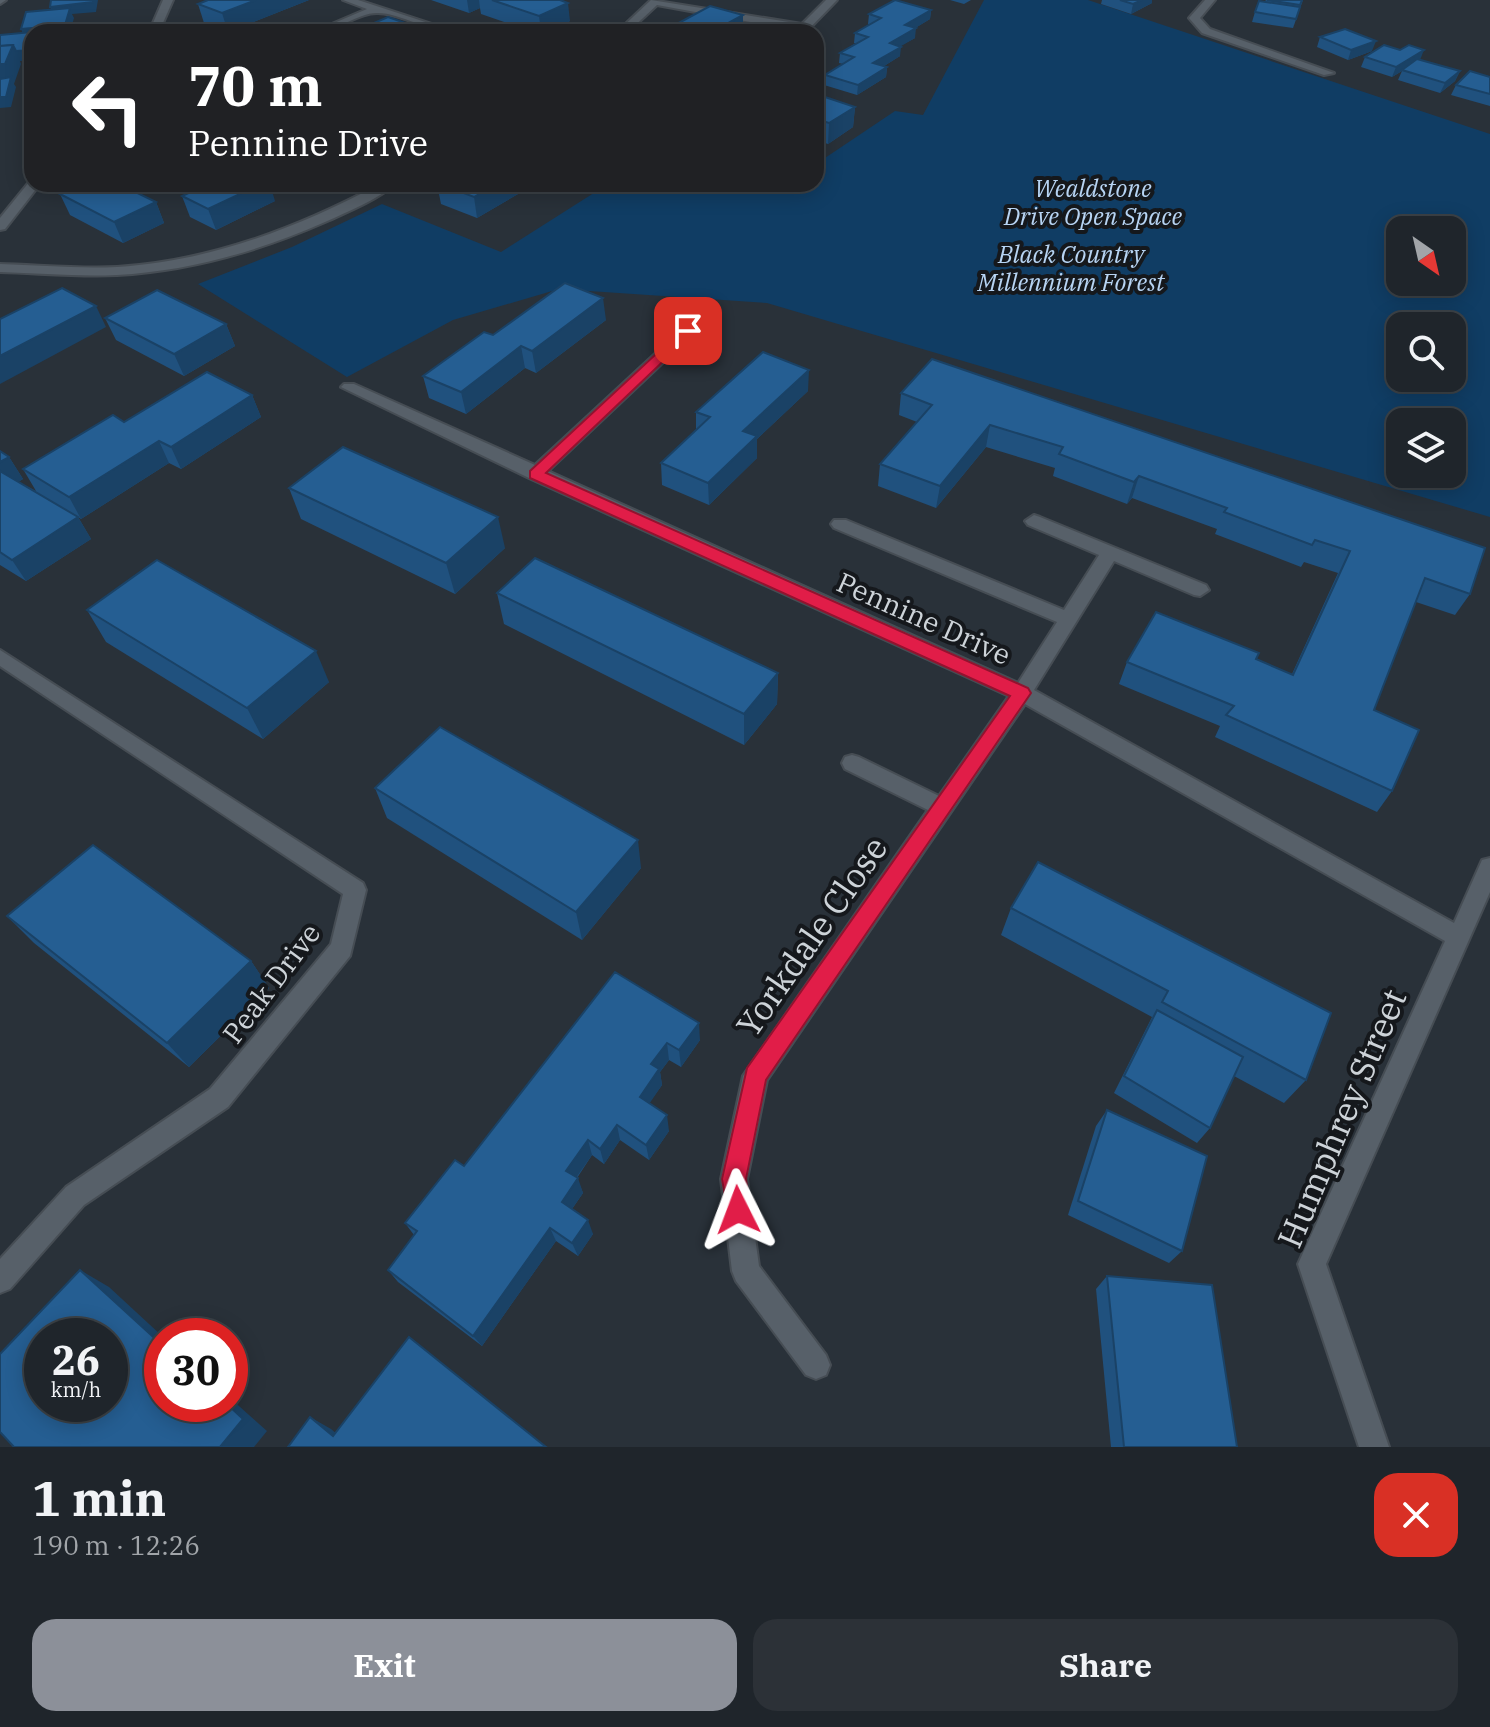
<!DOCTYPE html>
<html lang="en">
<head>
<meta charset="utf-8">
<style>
  body { margin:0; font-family:"IBM Plex Serif",serif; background:#2c3137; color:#f1f3f6; height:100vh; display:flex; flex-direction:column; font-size:30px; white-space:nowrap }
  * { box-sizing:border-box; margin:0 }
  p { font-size:26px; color:#a1a5a9 }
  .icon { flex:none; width:44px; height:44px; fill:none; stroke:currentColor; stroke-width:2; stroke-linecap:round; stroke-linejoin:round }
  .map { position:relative; height:1447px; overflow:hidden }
  .panel { display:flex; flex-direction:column; background:#1f252b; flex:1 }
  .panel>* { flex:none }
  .guide { position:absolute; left:24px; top:24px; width:800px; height:168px; border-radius:24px; box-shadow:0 4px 20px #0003,0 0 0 2px #3c4247; background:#202124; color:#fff; overflow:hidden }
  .needle { width:52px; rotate:146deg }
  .tools { position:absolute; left:1386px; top:216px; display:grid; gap:16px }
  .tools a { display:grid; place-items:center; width:80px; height:80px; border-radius:16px; background:#1f252b; box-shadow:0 4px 20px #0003,0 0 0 2px #3c4247; font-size:40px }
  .speed { position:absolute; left:24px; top:1318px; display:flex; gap:16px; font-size:40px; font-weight:700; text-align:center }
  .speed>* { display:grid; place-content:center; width:104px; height:104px; border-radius:50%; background:#1f252b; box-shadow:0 4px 20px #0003,0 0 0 2px #3c4247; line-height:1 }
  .speed small { font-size:20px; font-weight:400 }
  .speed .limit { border:12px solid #d22; background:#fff; color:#111 }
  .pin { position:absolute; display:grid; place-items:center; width:68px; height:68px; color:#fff; margin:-34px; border-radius:16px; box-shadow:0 4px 12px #0006 }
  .me { position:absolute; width:88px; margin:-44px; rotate:357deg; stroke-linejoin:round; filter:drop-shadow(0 0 6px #0008) }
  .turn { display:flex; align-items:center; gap:28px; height:168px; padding:0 32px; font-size:36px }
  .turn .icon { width:104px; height:104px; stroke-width:2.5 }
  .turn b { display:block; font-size:56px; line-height:68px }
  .round { display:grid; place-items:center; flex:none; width:84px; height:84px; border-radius:24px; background:#2c3137 }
  .head { display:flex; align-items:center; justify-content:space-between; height:136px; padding:0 32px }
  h1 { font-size:48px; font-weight:700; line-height:60px }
  .button { display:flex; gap:16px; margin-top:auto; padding:16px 32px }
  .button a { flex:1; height:92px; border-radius:24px; background:#8c9099; color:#fff; font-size:32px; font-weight:700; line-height:92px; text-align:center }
  .button a+a { background:#2c3137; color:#f1f3f6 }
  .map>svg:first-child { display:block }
</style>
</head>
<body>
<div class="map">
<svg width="1490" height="1447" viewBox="0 0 1490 1447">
  <rect width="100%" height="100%" fill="#293139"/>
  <path fill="#103d64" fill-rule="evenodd" d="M984 0H1088L1490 134V517L767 303 559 289 453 320 347 377 198 284 292 247 382 204 501 252 608 184H816V164L895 111 923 115ZM1400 230H1452V282H1400ZM1400 326H1452V378H1400ZM1400 422H1452V474H1400Z"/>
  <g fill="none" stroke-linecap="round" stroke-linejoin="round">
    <defs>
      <g id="minor">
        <polygon points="0,0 6,0 0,4"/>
        <polygon points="163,0 173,0 159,32 149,32"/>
        <path d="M343 0H358L456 32C428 32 400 13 378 13 359 12 337 32 313 32L367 9Z"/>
        <polygon points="651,0 802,24 826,0 837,0 806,32 657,5 628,32 617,32"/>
        <polygon points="1205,0 1215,0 1200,18 1210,29 1334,73 1324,75 1202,33 1189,18"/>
        <polygon points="30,181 40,184 5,229 0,230 0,218"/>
        <path d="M380 184H395C377 200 347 212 325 222 259 251 190 271 117 275 78 277 39 273 0 272V264C39 265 78 269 117 267 211 261 297 228 380 184Z"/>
        <polygon points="688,327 693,328 693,334 548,471 1018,683 1057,622 834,528 831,524 834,520 846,520 1064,610 1099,555 1028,525 1025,521 1034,515 1040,517 1206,585 1209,590 1200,596 1194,595 1114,561 1034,690 1454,923 1482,860 1490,858 1490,892 1326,1264 1389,1447 1359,1447 1298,1264 1445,941 1025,704 767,1080 747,1179 759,1266 826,1355 830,1365 826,1375 816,1379 806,1375 736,1281 732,1271 721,1179 743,1076 928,810 845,769 842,763 845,757 852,755 859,757 939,796 1009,696 529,478 341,387 344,384 354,384 535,465 683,328"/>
        <polygon points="0,650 363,883 366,890 350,956 228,1107 84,1205 10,1289 0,1293 0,1259 66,1187 210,1089 331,944 343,894 0,666"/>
      </g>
    </defs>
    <use href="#minor" stroke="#464d54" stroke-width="4"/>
    <use href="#minor" fill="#576069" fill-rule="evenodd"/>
  </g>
  <g fill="#20517e">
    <polygon points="309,0 228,32 204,23 198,4"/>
    <polygon points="431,0 560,0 570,21 547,32 533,32 481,14 480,8 469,13"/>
    <polygon points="950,0 971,0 964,4"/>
    <polygon points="1102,0 1152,0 1152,3 1131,14 1101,4"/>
    <polygon points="1266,0 1303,0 1293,28 1252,22 1255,12"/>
    <polygon points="931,10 930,19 915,28 915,38 900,46 900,56 884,66 887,67 886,77 857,95 824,85 825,75 843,64 839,63 840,53 856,43 854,43 855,33 870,25 868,24 869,14"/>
    <polygon points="1320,37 1372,51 1348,60 1317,47"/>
    <polygon points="1365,57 1420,60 1460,71 1455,81 1440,93 1398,80 1402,71 1392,77 1361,67"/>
    <polygon points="1490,77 1490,106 1451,95 1456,85"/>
    <polygon points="816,94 855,107 853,127 828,144 816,140"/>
    <polygon points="437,184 517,184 518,194 477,218 441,204"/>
    <polygon points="60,194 156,202 164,223 123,243 70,215"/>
    <polygon points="182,196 275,201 216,230 190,217"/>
    <polygon points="105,318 226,324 235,346 184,376 116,340"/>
    <polygon points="606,320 536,373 525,368 466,414 429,398 423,376 493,335"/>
    <polygon points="932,359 1470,594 1455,615 1416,602 1374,710 1392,791 1377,812 1215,737 1220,726 1119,684 1127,662 1256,659 1292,674 1338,573 1304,562 1301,567 1215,534 1217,529 1132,498 1127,504 1053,476 1055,468 986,447 936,508 878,486 880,464 917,422 899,415 901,393"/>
    <polygon points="808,391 757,439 757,458 709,505 662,485 661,463 696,430 696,412"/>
    <polygon points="252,395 261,417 181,469 169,463 81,519 78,517 91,539 26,581 0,565 0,451 9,457 23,479 18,482 36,491 23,469 124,422"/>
    <polygon points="289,488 505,548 455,594 301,519"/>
    <polygon points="497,593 778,673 777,704 744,745 504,624"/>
    <polygon points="87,610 329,682 263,739 106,642"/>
    <polygon points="375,788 641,868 582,940 387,818"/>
    <polygon points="1038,862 1306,1080 1284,1103 1234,1076 1210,1128 1197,1143 1114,1093 1152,1017 1001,935 1011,908"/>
    <polygon points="7,916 251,961 269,988 189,1067 34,943"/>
    <polygon points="615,972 700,1040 681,1067 669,1060 660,1072 662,1085 649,1103 669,1131 649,1160 620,1140 604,1164 592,1155 577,1178 583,1193 572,1209 593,1234 578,1256 556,1241 482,1346 398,1282 388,1270 414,1235 405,1223 464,1166"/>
    <polygon points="1107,1110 1182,1251 1169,1263 1068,1215 1096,1126"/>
    <polygon points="1107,1276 1237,1447 1111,1447 1096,1289"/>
  </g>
  <g fill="#1a4266">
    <polygon points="93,0 98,0 96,12 72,14 74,18 70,32 32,32 25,39 21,29 54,16 50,7"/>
    <polygon points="256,0 309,0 228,32 222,13"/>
    <polygon points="467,0 479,0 480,8 469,13"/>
    <polygon points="1142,0 1152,0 1152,3 1131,14 1133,4"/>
    <polygon points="568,3 570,21 547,32 541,32 539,16"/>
    <polygon points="931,10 930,19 904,35 905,25"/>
    <polygon points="743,15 743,32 712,32"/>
    <polygon points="916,28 915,38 889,53 890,43"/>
    <polygon points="1376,41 1372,51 1348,60 1351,50"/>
    <polygon points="13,45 32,50 32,60 20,61 21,64 14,84 16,87 11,107 0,108 0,64"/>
    <polygon points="901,47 900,56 873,73 873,63"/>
    <polygon points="1424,50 1420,60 1392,77 1396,67"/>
    <polygon points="887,67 886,77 857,95 858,85"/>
    <polygon points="1460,71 1455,81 1440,93 1445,83"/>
    <polygon points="855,107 853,127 828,144 829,123"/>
    <polygon points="261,184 270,184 275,201 216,230 208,209"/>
    <polygon points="496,184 517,184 518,194 477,218 474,197"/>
    <polygon points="156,202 164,223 123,243 114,222"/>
    <polygon points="603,298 606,320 536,373 532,351"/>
    <polygon points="96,306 106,327 0,384 0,356"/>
    <polygon points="226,324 235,346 184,376 174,354"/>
    <polygon points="521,346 525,368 466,414 461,392"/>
    <polygon points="809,370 808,391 757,439 757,458 709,505 708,483 743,431"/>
    <polygon points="252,395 261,417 181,469 171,447"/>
    <polygon points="990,425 986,447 936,508 940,486"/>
    <polygon points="159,441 169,463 81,519 69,497"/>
    <polygon points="9,457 23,479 6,489 0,479 0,462"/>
    <polygon points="1139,476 1132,498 1127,504 1134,482"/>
    <polygon points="78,517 91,539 26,581 12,560"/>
    <polygon points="498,517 505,548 455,594 446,563"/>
    <polygon points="316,651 329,682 263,739 247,708"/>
    <polygon points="778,673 777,704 744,745 744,714"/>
    <polygon points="638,840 641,868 582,940 576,912"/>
    <polygon points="251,961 269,988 189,1067 167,1043"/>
    <polygon points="699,1023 700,1040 681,1067 679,1050"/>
    <polygon points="667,1043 669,1060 660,1072 662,1085 643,1113 640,1097 651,1064"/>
    <polygon points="667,1115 669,1131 649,1160 646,1145"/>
    <polygon points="617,1125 620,1140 604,1164 600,1149"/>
    <polygon points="588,1140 592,1155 571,1185 566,1171"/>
    <polygon points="578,1178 583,1193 567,1216 562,1202"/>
    <polygon points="588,1220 593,1234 578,1256 572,1243"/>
    <polygon points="550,1228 556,1241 482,1346 473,1336"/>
    <polygon points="80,1270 109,1287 162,1336 162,1345"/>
    <polygon points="230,1398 267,1431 254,1447 220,1447 227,1404 230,1404"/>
    <polygon points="310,1417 331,1429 352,1447 333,1436"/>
  </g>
  <g fill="#255e92" stroke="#1a4266" stroke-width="2" fill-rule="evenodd">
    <polygon points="51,0 93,0 93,2 50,7"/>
    <polygon points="208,0 256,0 222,13 198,4"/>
    <polygon points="492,0 560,0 568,3 539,16"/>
    <polygon points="895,0 931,10 905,25 916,28 890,43 901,47 873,63 887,67 858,85 825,75 854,57 840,53 868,37 855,33 881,18 869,14"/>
    <polygon points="1120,0 1142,0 1133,4"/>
    <polygon points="1267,0 1302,0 1300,5"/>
    <polygon points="1259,1 1300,7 1296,19 1255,12"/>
    <polygon points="710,6 743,15 712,32 662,32"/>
    <polygon points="70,8 65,25 21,29 26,12"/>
    <polygon points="388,17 431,32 359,32 355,31"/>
    <polygon points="1345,29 1376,41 1351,50 1320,37"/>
    <polygon points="32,32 32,50 16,51 13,45 0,46 0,35"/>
    <polygon points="13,45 5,64 0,64 0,46"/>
    <polygon points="1384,45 1400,50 1409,45 1424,50 1396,67 1365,57"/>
    <polygon points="1417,59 1460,71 1445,83 1402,70"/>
    <polygon points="1470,71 1490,77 1490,94 1456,85"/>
    <polygon points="11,77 6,97 0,97 0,79"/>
    <polygon points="816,94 855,107 829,123 816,119"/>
    <polygon points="83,184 119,184 156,202 114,222 60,194"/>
    <polygon points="208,184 261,184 208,209 182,196"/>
    <polygon points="440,184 496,184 474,197"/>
    <polygon points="565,283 603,298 532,351 521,346 461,392 423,376 484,332 493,335"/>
    <polygon points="62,288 96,306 0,356 0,319"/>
    <polygon points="157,290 226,324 174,354 105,318"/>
    <polygon points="763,352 809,370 743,431 757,436 708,483 661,463 710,417 696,412"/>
    <polygon points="932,359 1485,548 1470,594 1425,578 1374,710 1419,730 1392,791 1226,715 1234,706 1127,662 1156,612 1259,653 1256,659 1293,675 1350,551 1315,540 1312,545 1224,512 1227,508 1139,476 1134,482 1059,454 1063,447 990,425 940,486 880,464 932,405 901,393"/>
    <polygon points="207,372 252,395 171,447 159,441 69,497 23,469 113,415 124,422"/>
    <polygon points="343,447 498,517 446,563 289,488"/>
    <polygon points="0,451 9,457 0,462"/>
    <polygon points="0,471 78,517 12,560 0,552"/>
    <polygon points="535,558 778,673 744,714 497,593"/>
    <polygon points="157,560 316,651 247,708 87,610"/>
    <polygon points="440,727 638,840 576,912 375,788"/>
    <polygon points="93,845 251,961 167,1043 7,916"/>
    <polygon points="1038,862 1331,1013 1306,1080 1162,1002 1168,991 1011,908"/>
    <polygon points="615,972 699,1023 679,1050 667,1043 651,1064 659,1069 640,1097 667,1115 646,1145 617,1125 600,1149 588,1140 566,1171 578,1178 562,1202 588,1220 572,1243 550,1228 473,1336 388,1270 417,1231 405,1223 455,1160 464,1166"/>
    <polygon points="1157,1010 1243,1057 1210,1128 1124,1076"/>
    <polygon points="1107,1110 1207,1156 1182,1251 1078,1201"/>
    <path d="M80 1270 162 1345V1404H227L243 1419 220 1447H14L0 1432V1354ZM42 1336H110V1404H42Z"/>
    <polygon points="1107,1276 1212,1285 1237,1447 1124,1447"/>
    <polygon points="409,1337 546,1447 288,1447 310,1417 333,1436"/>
  </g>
  <polygon fill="#e11d48" stroke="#92132f" stroke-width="2" points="684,328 695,331 546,473 1028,688 1031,693 766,1080 746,1179 750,1210 747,1219 738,1222 729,1219 722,1179 747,1068 1010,696 530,478 530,471"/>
  <g text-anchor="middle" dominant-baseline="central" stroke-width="8" stroke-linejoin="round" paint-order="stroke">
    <g font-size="24" font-style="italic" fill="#b7d4f3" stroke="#15181c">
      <text x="1093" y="188">Wealdstone<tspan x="1093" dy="28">Drive Open Space</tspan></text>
      <text x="1071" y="254">Black Country<tspan x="1071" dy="28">Millennium Forest</tspan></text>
    </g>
    <g font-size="28" fill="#cdd3d8" stroke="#15181c">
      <text transform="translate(924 618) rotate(24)">Pennine Drive</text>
      <text transform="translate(271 983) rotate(-53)">Peak Drive</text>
    </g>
    <g font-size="34" fill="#cdd3d8" stroke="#15181c">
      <text transform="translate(811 936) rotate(-55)">Yorkdale Close</text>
      <text transform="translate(1341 1118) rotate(-67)">Humphrey Street</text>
    </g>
  </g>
</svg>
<div class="tools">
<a><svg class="needle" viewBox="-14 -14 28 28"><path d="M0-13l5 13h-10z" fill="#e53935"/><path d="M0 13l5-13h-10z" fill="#a1a5a9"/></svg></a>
<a><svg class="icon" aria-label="search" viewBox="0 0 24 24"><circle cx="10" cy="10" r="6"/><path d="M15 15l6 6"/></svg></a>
<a><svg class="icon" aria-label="layers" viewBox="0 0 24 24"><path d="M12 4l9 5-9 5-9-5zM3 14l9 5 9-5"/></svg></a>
</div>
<div class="speed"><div>26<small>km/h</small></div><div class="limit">30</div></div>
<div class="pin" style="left:688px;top:331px;background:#d93025"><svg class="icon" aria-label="arrive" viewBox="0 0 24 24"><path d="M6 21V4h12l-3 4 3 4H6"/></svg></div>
<svg class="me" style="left:738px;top:1210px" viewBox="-20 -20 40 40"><path d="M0-17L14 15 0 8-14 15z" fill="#e11d48" stroke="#fff" stroke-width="4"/></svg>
<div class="guide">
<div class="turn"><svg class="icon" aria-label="left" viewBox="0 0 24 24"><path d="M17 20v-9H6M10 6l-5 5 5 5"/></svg><div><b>70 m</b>Pennine Drive</div></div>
</div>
</div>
<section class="panel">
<div class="head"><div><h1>1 min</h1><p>190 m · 12:26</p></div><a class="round" style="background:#d93025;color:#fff"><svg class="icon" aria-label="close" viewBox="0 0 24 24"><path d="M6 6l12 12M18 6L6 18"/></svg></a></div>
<div class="button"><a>Exit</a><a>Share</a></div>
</section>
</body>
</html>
